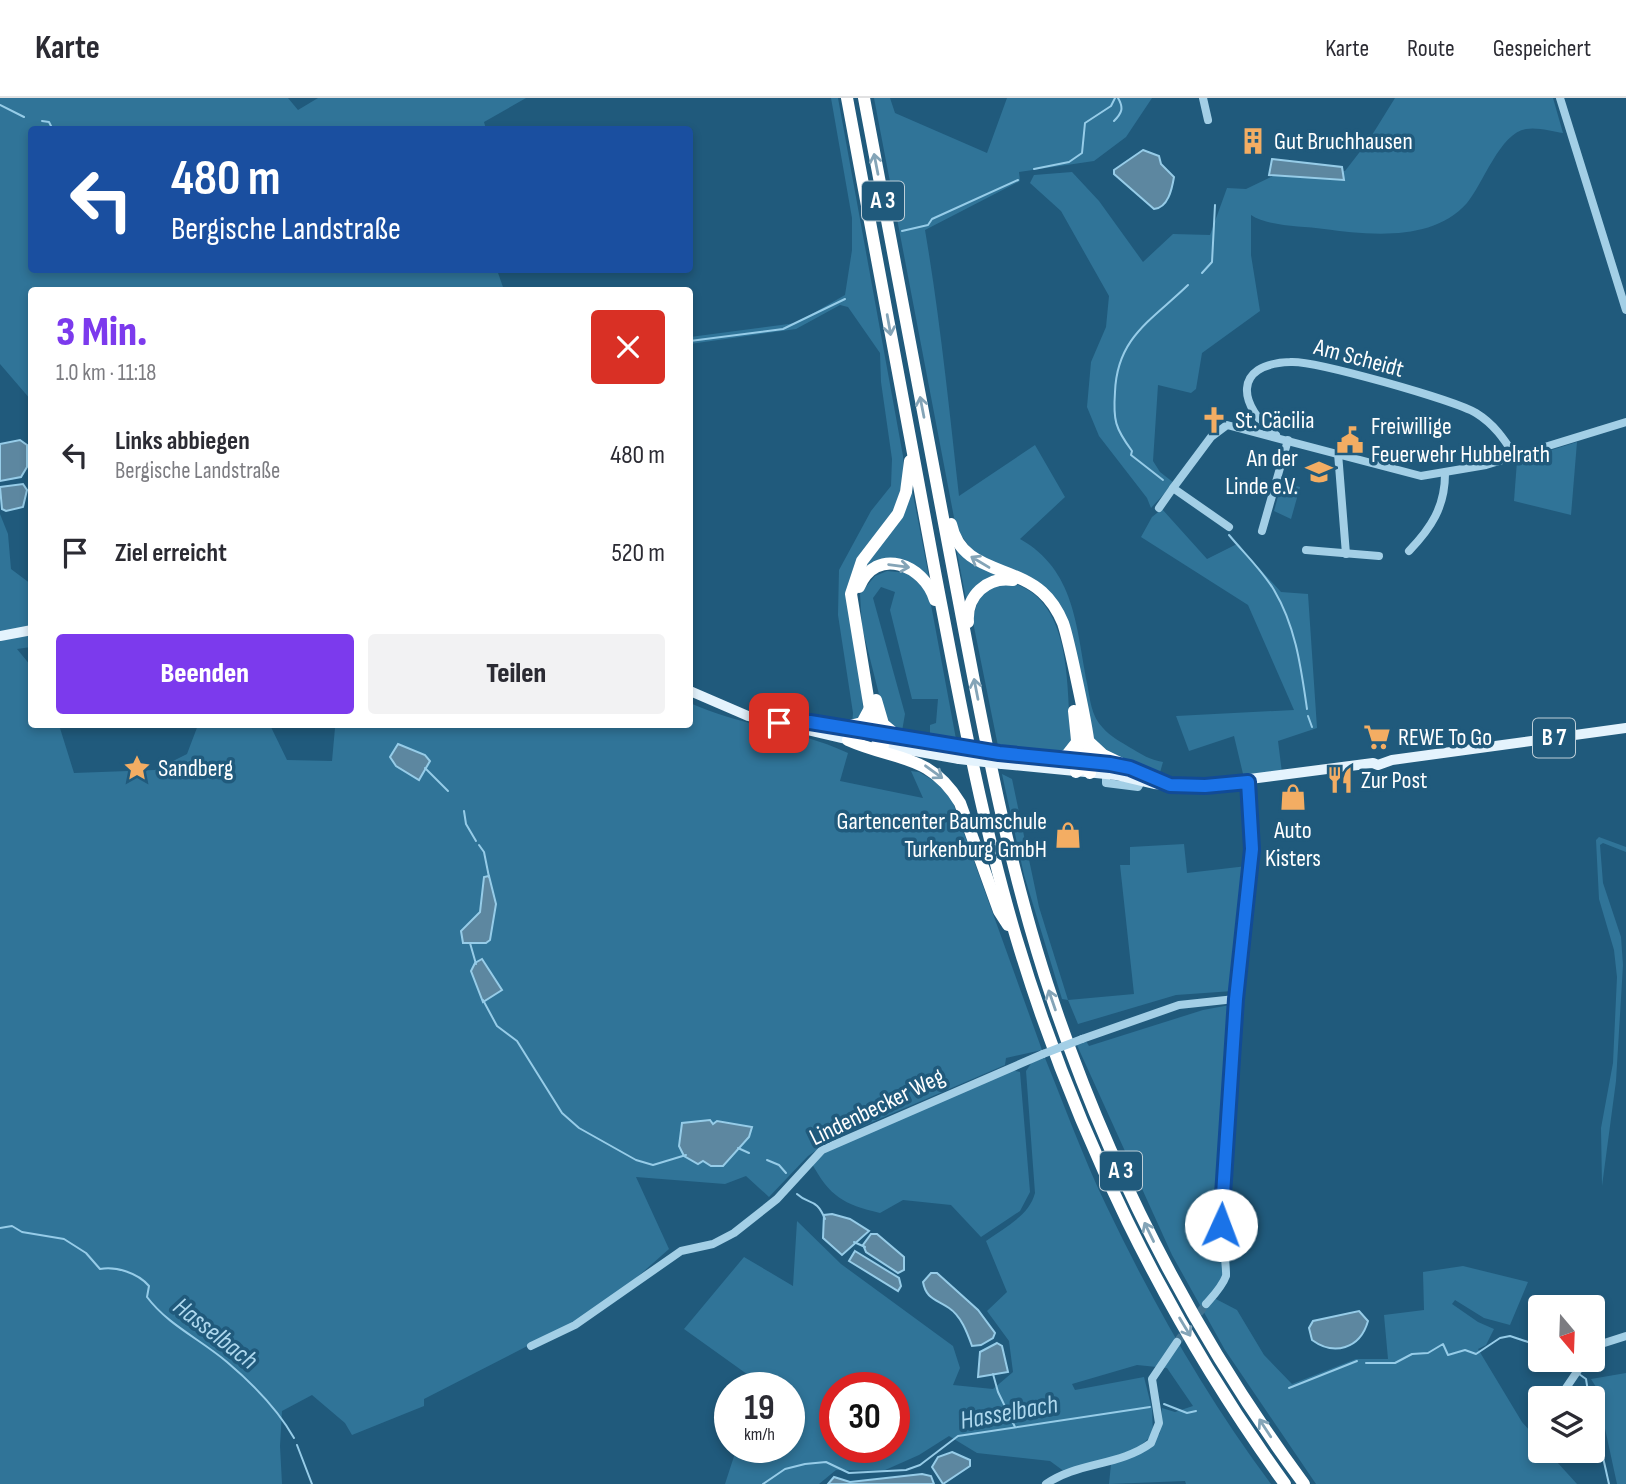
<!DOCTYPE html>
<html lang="de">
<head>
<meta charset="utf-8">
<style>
  body { margin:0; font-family:"Sofia Sans Condensed",sans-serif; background:#f2f2f3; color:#2b2b33; height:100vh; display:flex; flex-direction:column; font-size:26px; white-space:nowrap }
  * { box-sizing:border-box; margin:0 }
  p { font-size:23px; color:#7c7c81 }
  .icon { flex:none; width:38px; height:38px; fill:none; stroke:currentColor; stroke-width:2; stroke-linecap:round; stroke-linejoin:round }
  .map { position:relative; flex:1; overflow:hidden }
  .sheet { position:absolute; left:28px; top:189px; width:665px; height:441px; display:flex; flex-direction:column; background:#fff; border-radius:7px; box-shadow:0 4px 10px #0003 }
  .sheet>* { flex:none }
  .banner { position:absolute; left:28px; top:28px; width:665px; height:147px; border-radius:7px; box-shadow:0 4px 10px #0003; background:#1a4fa0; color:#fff; overflow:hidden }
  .needle { width:46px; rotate:161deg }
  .controls { position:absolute; left:1528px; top:1197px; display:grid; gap:14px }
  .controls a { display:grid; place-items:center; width:77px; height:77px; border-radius:7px; background:#fff; box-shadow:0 4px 10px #0003; font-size:35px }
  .speed { position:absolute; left:714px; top:1274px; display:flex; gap:14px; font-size:35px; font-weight:700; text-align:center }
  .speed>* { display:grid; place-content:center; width:91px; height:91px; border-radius:50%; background:#fff; box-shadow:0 4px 10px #0003; line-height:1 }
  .speed small { font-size:18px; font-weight:400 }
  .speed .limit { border:10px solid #d22; background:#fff; color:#111 }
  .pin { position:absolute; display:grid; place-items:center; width:60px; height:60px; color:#fff; margin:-30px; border-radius:14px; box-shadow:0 4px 10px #0006 }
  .me { position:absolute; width:77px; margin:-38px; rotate:2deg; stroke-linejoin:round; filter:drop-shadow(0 0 5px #0008) }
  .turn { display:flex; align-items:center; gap:24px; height:147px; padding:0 28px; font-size:32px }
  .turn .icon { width:91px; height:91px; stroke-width:2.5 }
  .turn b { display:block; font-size:49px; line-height:60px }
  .round { display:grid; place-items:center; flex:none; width:74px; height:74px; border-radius:7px; background:#f2f2f3 }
  .summary { display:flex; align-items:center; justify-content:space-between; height:119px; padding:0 28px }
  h1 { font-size:42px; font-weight:800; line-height:52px; color:#7c3aed }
  .button { display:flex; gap:14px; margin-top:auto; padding:14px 28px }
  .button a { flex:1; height:80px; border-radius:7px; background:#7c3aed; color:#fff; font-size:28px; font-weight:800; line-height:80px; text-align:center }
  .button a+a { background:#f2f2f3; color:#2b2b33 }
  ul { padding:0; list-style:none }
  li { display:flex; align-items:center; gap:21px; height:98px; padding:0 28px }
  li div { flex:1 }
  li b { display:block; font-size:26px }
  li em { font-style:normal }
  header { display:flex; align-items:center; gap:42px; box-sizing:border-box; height:98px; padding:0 35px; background:#fff; border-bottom:2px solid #e1e1e2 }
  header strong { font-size:33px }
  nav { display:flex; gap:38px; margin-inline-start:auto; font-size:24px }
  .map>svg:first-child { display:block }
</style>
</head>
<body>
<header>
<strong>Karte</strong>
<nav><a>Karte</a><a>Route</a><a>Gespeichert</a></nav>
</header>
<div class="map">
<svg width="1626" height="1386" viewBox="0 0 1626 1386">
  <rect width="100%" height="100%" fill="#205a7c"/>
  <g fill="#307498" fill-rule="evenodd">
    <polygon points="0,0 288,0 298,12 318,0 526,0 484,24 486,31 32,32 32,172 497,172 504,192 32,192 31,302 0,266"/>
    <polygon points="831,0 838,0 903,358 904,381 893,415 852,480 863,610 862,620 852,626 853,615 838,517 839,472 871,413 891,388 892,361 881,284 880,255 848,209 840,207 796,231 690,246 690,239 796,225 845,197 852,152 852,120"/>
    <path d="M874 0H890L895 15 987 55 1007 0H1152L1126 39 1094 63 1019 74 1020 83 925 132C940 220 949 309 959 398L1035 347 1065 399 1020 441C1075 472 1076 528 1087 585 1090 601 1091 618 1103 630 1110 638 1121 644 1129 649 1141 656 1150 662 1163 664L1159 678 1124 665 1093 645 1056 506 976 458 956 430Z"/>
    <path d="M1395 0H1553L1563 35C1552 33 1537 29 1526 31 1500 35 1483 86 1467 105 1433 144 1369 137 1324 131 1302 128 1269 129 1251 117V157L1260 213 1202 255 1196 291 1191 295 1158 287 1153 363 1160 374 1174 385 1151 410 1147 400 1099 338 1087 309 1091 264 1106 229 1109 198 1061 113 1030 85 1034 77 1072 74 1099 103 1143 164 1173 136 1210 137 1227 90 1246 91 1273 78 1345 73 1369 42Z"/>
    <polygon points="1577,344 1571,417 1514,403 1517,363"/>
    <polygon points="1282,384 1300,389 1291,421 1274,413"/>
    <path d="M911 386 929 479C902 454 893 460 862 476Z"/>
    <polygon points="1162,411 1207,461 1237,446 1281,494 1308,496 1317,630 1278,643 1282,675 1244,680 1234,638 1189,653 1176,618 1294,612 1248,507 1141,439 1152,419"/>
    <path d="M0 416 8 436 11 471 31 486V549L17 551 31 568 32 626 59 627 74 675 155 672 187 656 198 627H270L287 662 332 663 335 630 384 626H690V605C740 628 797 631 848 655L840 683 923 700 911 673 919 674 948 691 1042 952 1006 960 1005 967 833 1041 808 1058 769 1099 746 1078 725 1086 636 1079 669 1151 626 1189 578 1222 424 1301V1308L352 1337 345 1325 312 1297 282 1313 280 1348 282 1386H0Z"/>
    <polygon points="955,444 1003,478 967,506"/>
    <polygon points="887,473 909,475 929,496 956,641 930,640 930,627 936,625 938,601 912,601 890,512 895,494 881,489 873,500 905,616 902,633 886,624 862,529 860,496 875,478"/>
    <path d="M1016 486C1073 507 1066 590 1071 640V646L1059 656H1039L998 648 973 524C977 495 986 487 1016 486Z"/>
    <polygon points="1002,676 1012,681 1039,809 1068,902 1134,896 1120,767 1130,767 1130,749 1184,746 1187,775 1247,768 1233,893 1176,897 1078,926 1068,902 1062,901 1024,777"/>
    <polygon points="1599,739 1626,749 1626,754 1603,745 1600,747 1603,785 1621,839 1623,867 1616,983 1602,1088 1601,1030 1613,965 1617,879 1614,852 1599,801 1596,742"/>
    <polygon points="1230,907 1232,912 1218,1112 1224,1174 1214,1200 1237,1212 1264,1257 1292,1286 1356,1261 1388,1261 1384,1217 1424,1212 1423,1174 1463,1168 1528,1184 1510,1227 1484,1220 1455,1202 1452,1206 1478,1224 1494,1231 1486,1247 1478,1251 1522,1324 1540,1344 1540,1353 1547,1353 1577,1386 1316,1386 1225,1252 1172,1157 1076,945 1086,943 1089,948 1203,912"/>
    <path d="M1045 960C1065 1009 1083 1059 1106 1107 1152 1204 1207 1300 1271 1386H1186L1185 1383 1109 1386 1111 1366 1150 1349 1160 1335 1162 1310 1175 1314 1193 1308 1167 1270 1137 1267 1072 1286 1075 1292 1144 1279 1152 1311 1153 1336C1132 1360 1094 1365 1065 1374L1050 1363 977 1355 949 1338 919 1357 883 1373 836 1372 819 1386H725L737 1349H789V1290H756L758 1284 684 1231 744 1159 793 1188 797 1123 841 1166 953 1248 960 1270 953 1287 993 1291 1013 1274 1009 1243 987 1213 1007 1194 986 1143C1005 1129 1029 1118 1035 1095L1026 973 1032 964ZM835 1290H894V1349H835Z"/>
    <path d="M1011 972 1020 974 1030 1094 1020 1113 981 1139 951 1107 903 1102 880 1115C843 1106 830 1099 811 1064L836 1047Z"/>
    <polygon points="1626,1275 1626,1386 1617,1386 1596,1289 1591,1281"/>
  </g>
  <g fill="#5d87a0" stroke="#96cce8" stroke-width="2">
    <path d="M1143 52 1159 58 1161 66 1174 79C1172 91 1168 110 1154 111L1114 76V72Z"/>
    <polygon points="1272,61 1342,69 1344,82 1269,77"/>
    <polygon points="20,342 27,347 27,369 21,379 0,383 0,346"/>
    <polygon points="23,386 27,392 23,409 6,413 2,411 0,389"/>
    <polygon points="398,646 425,657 430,663 419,682 396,668 390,659"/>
    <polygon points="489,778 496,806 490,842 486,845 463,845 461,833 480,814 484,779"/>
    <polygon points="482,861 502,892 483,904 471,873 475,865"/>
    <polygon points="710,1022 713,1026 717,1023 752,1029 749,1039 723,1068 711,1068 703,1063 698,1066 684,1058 679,1048 682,1025"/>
    <polygon points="832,1116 850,1121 869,1133 842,1157 823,1140 824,1117"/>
    <polygon points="871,1136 877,1136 904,1159 904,1172 898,1175 866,1154 863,1147"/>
    <polygon points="855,1153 899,1180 901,1188 898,1193 849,1163"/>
    <path d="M931 1175H937L978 1212 995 1235 993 1240 981 1247 972 1248C967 1234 961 1218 949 1210 936 1201 926 1201 923 1184Z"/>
    <path d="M1359 1213 1368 1223C1360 1251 1334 1258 1312 1242L1309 1230 1313 1223Z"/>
    <polygon points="997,1245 1002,1248 1008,1274 978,1279 980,1254"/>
    <polygon points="952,1354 970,1362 970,1368 943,1386 932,1369 938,1359"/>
    <polygon points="922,1376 931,1378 934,1386 828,1386 834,1379 850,1384"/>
  </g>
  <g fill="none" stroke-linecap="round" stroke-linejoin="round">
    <g stroke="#96cce8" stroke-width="2">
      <polyline points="0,7 24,19"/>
      <polyline points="42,23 49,24 53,32"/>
      <path d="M1114 23C1122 15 1124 10 1118 0"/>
      <polyline points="1034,71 1069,64 1082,55 1085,25 1111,8 1115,0"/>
      <polyline points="902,133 928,127 932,121 1018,82"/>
      <polyline points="1202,175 1212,164 1215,107"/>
      <polyline points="690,243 783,231 845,201"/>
      <path d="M1163 382 1131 357 1132 353C1115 330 1113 322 1115 294 1117 239 1152 222 1188 187"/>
      <path d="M1229 437C1244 455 1262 472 1274 492 1296 529 1301 570 1307 611"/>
      <polyline points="1308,618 1312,629"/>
      <polyline points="425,670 448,693"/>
      <polyline points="464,713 466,726 476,743"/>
      <polyline points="479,747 484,754 489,779"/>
      <polyline points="470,845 476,866"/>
      <polyline points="483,902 497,928 517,943 562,1015 579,1030 636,1062 653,1067 686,1057"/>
      <polyline points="738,1050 749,1055"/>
      <polyline points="767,1062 779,1067 786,1075"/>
      <path d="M797 1096C810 1108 816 1099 825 1121"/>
      <path d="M0 1130 12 1128 22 1134 64 1141 86 1155 100 1171C116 1168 138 1175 149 1188L147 1199C168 1227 200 1241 227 1264 253 1286 277 1310 294 1340"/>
      <polyline points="854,1144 865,1149"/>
      <polyline points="1562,1262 1574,1273"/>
      <polyline points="1366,1265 1395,1265 1412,1256 1428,1255 1443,1246 1448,1257 1465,1252 1476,1256 1500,1240 1510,1238 1540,1248"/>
      <polyline points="993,1276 998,1294 1015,1329"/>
      <polyline points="1579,1276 1586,1281 1589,1300"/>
      <polyline points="1289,1290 1357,1263"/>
      <polyline points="1164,1306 1187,1315 1196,1313"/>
      <polyline points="1592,1312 1603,1339 1602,1355 1609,1386"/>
      <polyline points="297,1347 312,1386"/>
      <polyline points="763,1386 785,1371 805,1366 826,1364 849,1375 906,1372 920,1367 958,1338 1150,1309"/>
    </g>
    <polyline stroke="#417390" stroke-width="8" stroke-dasharray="8 4" stroke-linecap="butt" points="1177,1244 1206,1206"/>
    <g stroke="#a3cfe6" stroke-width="8">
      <polyline points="1203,0 1208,22"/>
      <polyline points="1560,0 1626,212"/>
      <path d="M1276 337C1238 308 1232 266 1290 264 1314 262 1454 302 1476 315 1494 326 1504 341 1515 358"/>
      <polyline points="1338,355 1346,456"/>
      <polyline points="1159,410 1173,390"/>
      <polyline points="1229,429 1173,390 1211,339 1227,327 1421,378 1486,367 1626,324"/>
      <polyline points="1262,433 1288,342"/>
      <polyline points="1306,452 1379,458"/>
      <path d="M1409 453C1431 430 1445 409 1445 376"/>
      <polyline points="1106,676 1106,685 1138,689 1143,680"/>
      <polyline points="1082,941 1179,907 1235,901"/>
      <path d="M1206 1206C1213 1198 1222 1189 1226 1178 1227 1173 1221 1124 1221 1112L1235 901 1252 751 1248 684"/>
      <polyline points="531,1248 575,1227 681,1153 713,1146 734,1135 777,1101 822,1052 1043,956"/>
      <polyline points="1592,1252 1598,1247 1626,1238"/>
      <polyline points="1564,1300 1566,1290 1585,1262"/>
      <path d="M1046 1386C1077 1364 1120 1368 1151 1345L1159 1325 1152 1281 1177 1244"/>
    </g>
    <g stroke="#e4f3fd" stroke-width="10">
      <polyline points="0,538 32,532"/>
      <polyline points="690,593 748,618 854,643"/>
      <polyline points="789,624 824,626 957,649"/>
      <polyline points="876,646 959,661"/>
      <path d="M999 655C1051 661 1106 660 1155 681"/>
      <polyline points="1002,666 1116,677 1154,686 1188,689 1373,665 1378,667 1392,662 1626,630"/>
    </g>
    <g stroke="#fff" stroke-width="12">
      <path d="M847 0C877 160 906 319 936 479 959 599 981 721 1016 839 1074 1033 1166 1222 1285 1386"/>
      <path d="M864 0C895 165 926 329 957 494 983 631 1008 770 1053 903 1111 1075 1196 1240 1304 1386"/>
      <path d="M951 426C961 474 1012 467 1042 494 1051 502 1058 513 1063 525 1068 539 1090 640 1089 652 1088 662 1084 669 1076 674"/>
      <path d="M859 489C876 448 924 466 935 502"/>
      <path d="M968 524C966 498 987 478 1013 482"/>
      <polyline points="876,602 883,626 901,641"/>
      <polyline points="1074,613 1079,662 1090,675"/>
      <polyline points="842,630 862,625 869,612"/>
      <path d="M848 642C895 663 930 655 960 705L999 813 1008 827"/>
      <polyline points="1089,644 1103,657 1130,670"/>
      <polyline points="883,647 874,636 851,496 862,463 898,416 906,394 910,363"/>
      <polyline points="1058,661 1067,657 1078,643"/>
    </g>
    <polyline stroke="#a3cfe6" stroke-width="8" points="1043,956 1082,941"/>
    <g stroke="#e4f3fd" stroke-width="10">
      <polyline points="957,649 999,655"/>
      <polyline points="959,661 1002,666"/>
    </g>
  </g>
  <defs><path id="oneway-shaft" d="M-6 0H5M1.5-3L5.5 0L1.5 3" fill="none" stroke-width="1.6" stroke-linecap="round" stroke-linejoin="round" transform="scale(1.75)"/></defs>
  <g stroke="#84a4b7">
    <use href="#oneway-shaft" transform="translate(876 66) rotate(-101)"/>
    <use href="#oneway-shaft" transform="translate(889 227) rotate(80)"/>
    <use href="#oneway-shaft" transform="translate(922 309) rotate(-101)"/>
    <use href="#oneway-shaft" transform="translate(980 464) rotate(-149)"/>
    <use href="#oneway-shaft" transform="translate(899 468) rotate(8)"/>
    <use href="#oneway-shaft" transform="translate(976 591) rotate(-101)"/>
    <use href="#oneway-shaft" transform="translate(934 674) rotate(36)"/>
    <use href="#oneway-shaft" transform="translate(1052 902) rotate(-109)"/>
    <use href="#oneway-shaft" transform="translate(1149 1134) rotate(-116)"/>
    <use href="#oneway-shaft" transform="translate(1185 1229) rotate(59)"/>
    <use href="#oneway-shaft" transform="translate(1265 1330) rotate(-123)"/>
  </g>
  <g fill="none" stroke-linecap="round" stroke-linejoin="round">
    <defs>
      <polyline id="route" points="779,625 810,624 999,655 1110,666 1130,670 1170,687 1205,688 1248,684 1252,751 1236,901 1221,1127"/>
    </defs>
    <use href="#route" stroke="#114b97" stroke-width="18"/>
    <use href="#route" stroke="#1a73e8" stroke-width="12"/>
  </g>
  <defs>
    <symbol id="building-bare" viewBox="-9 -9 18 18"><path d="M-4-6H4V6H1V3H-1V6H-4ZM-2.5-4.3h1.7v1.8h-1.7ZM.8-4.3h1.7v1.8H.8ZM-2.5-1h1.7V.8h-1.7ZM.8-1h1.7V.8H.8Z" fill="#f3ad63" stroke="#205a7c" stroke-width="2.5" paint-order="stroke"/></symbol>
    <symbol id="church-bare" viewBox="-9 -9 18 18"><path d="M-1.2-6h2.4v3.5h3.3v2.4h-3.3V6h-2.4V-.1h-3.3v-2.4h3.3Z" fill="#f3ad63" stroke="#205a7c" stroke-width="2.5" paint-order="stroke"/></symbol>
    <symbol id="civic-bare" viewBox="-9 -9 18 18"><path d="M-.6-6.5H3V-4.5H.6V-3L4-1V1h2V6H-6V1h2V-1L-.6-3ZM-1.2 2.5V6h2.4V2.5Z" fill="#f3ad63" stroke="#205a7c" stroke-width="2.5" paint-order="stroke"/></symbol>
    <symbol id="school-bare" viewBox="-9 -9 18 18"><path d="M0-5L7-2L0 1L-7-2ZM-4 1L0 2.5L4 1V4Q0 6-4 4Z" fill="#f3ad63" stroke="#205a7c" stroke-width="2.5" paint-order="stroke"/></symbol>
    <symbol id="supermarket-bare" viewBox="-9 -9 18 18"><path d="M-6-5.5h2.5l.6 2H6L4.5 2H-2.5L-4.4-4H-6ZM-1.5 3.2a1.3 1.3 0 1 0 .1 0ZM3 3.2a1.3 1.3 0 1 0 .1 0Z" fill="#f3ad63" stroke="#205a7c" stroke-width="2.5" paint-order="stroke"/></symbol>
    <symbol id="sight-bare" viewBox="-9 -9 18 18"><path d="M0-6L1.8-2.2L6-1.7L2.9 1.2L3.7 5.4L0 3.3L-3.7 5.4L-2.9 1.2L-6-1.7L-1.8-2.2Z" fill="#f3ad63" stroke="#205a7c" stroke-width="2.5" paint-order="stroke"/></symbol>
    <symbol id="restaurant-bare" viewBox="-9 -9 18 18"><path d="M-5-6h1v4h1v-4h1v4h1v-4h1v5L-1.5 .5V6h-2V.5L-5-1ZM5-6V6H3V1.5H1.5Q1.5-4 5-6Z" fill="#f3ad63" stroke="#205a7c" stroke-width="2.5" paint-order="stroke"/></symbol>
    <symbol id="shop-bare" viewBox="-9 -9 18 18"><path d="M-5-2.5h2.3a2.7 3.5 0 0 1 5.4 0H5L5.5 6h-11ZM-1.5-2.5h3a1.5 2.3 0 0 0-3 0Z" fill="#f3ad63" stroke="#205a7c" stroke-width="2.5" paint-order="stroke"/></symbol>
  </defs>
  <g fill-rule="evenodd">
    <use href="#building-bare" x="1234" y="24" width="38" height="38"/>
    <use href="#church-bare" x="1195" y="303" width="38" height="38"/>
    <use href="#civic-bare" x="1331" y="323" width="38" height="38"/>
    <use href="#school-bare" x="1300" y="355" width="38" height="38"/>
    <use href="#supermarket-bare" x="1358" y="620" width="38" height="38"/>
    <use href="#sight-bare" x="118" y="651" width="38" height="38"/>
    <use href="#restaurant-bare" x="1321" y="663" width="38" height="38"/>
    <use href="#shop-bare" x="1274" y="680" width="38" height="38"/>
    <use href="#shop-bare" x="1049" y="718" width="38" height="38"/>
  </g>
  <g text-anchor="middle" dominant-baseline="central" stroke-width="7" stroke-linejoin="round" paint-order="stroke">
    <g fill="#205a7c" stroke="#bcced8" stroke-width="2">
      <rect x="862" y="83.5" width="42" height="39" rx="5"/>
      <rect x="1533" y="620.5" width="42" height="39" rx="5"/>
      <rect x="1100" y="1053.5" width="42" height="39" rx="5"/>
    </g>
    <g font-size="23" font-weight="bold" fill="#fff">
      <text x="883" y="103">A 3</text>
      <text x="1554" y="640">B 7</text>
      <text x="1121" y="1073">A 3</text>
    </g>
    <g font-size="24" fill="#fff" stroke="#205a7c" text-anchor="start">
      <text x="1274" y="43">Gut Bruchhausen</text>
      <text x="1235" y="322">St. Cäcilia</text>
      <text x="1371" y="328">Freiwillige<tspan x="1371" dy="28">Feuerwehr Hubbelrath</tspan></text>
      <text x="1298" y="360" text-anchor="end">An der<tspan x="1298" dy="28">Linde e.V.</tspan></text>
      <text x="1398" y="639">REWE To Go</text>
      <text x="158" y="670">Sandberg</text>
      <text x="1361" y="682">Zur Post</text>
      <text x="1047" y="723" text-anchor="end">Gartencenter Baumschule<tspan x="1047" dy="28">Turkenburg GmbH</tspan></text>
      <text x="1293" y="732" text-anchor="middle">Auto<tspan x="1293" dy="28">Kisters</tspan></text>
    </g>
    <g font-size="24" fill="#fff" stroke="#205a7c">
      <text transform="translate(1359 260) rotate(15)">Am Scheidt</text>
      <text transform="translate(877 1009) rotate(-26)">Lindenbecker Weg</text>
    </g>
    <g font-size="26" font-style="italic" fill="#aed8ee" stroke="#205a7c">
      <text transform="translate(215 1236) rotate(38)">Hasselbach</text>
      <text transform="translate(1009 1315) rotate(-10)">Hasselbach</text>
    </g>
  </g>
</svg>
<div class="controls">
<a><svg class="needle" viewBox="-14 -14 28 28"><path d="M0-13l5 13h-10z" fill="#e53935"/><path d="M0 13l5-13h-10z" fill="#7c7c81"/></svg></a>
<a><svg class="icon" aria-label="layers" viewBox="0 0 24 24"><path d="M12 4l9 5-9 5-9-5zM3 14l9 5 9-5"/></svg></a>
</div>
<div class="speed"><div>19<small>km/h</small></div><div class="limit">30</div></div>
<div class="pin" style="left:779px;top:625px;background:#d93025"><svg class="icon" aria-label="arrive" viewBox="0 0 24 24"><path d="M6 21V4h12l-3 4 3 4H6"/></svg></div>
<svg class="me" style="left:1221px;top:1127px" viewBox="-20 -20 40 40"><circle r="19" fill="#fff"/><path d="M0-13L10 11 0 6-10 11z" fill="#1a73e8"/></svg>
<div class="banner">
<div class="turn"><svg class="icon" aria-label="left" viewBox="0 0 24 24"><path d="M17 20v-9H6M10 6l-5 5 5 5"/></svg><div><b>480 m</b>Bergische Landstraße</div></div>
</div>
<section class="sheet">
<div class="summary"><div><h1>3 Min.</h1><p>1.0 km · 11:18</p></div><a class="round" style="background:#d93025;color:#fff"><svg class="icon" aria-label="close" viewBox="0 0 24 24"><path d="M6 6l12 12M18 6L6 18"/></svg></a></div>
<ul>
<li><svg class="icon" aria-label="left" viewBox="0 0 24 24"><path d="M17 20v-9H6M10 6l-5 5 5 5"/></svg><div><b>Links abbiegen</b><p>Bergische Landstraße</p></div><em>480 m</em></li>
<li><svg class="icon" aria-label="arrive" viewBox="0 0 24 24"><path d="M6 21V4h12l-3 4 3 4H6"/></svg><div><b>Ziel erreicht</b></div><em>520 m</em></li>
</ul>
<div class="button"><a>Beenden</a><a>Teilen</a></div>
</section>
</div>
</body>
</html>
